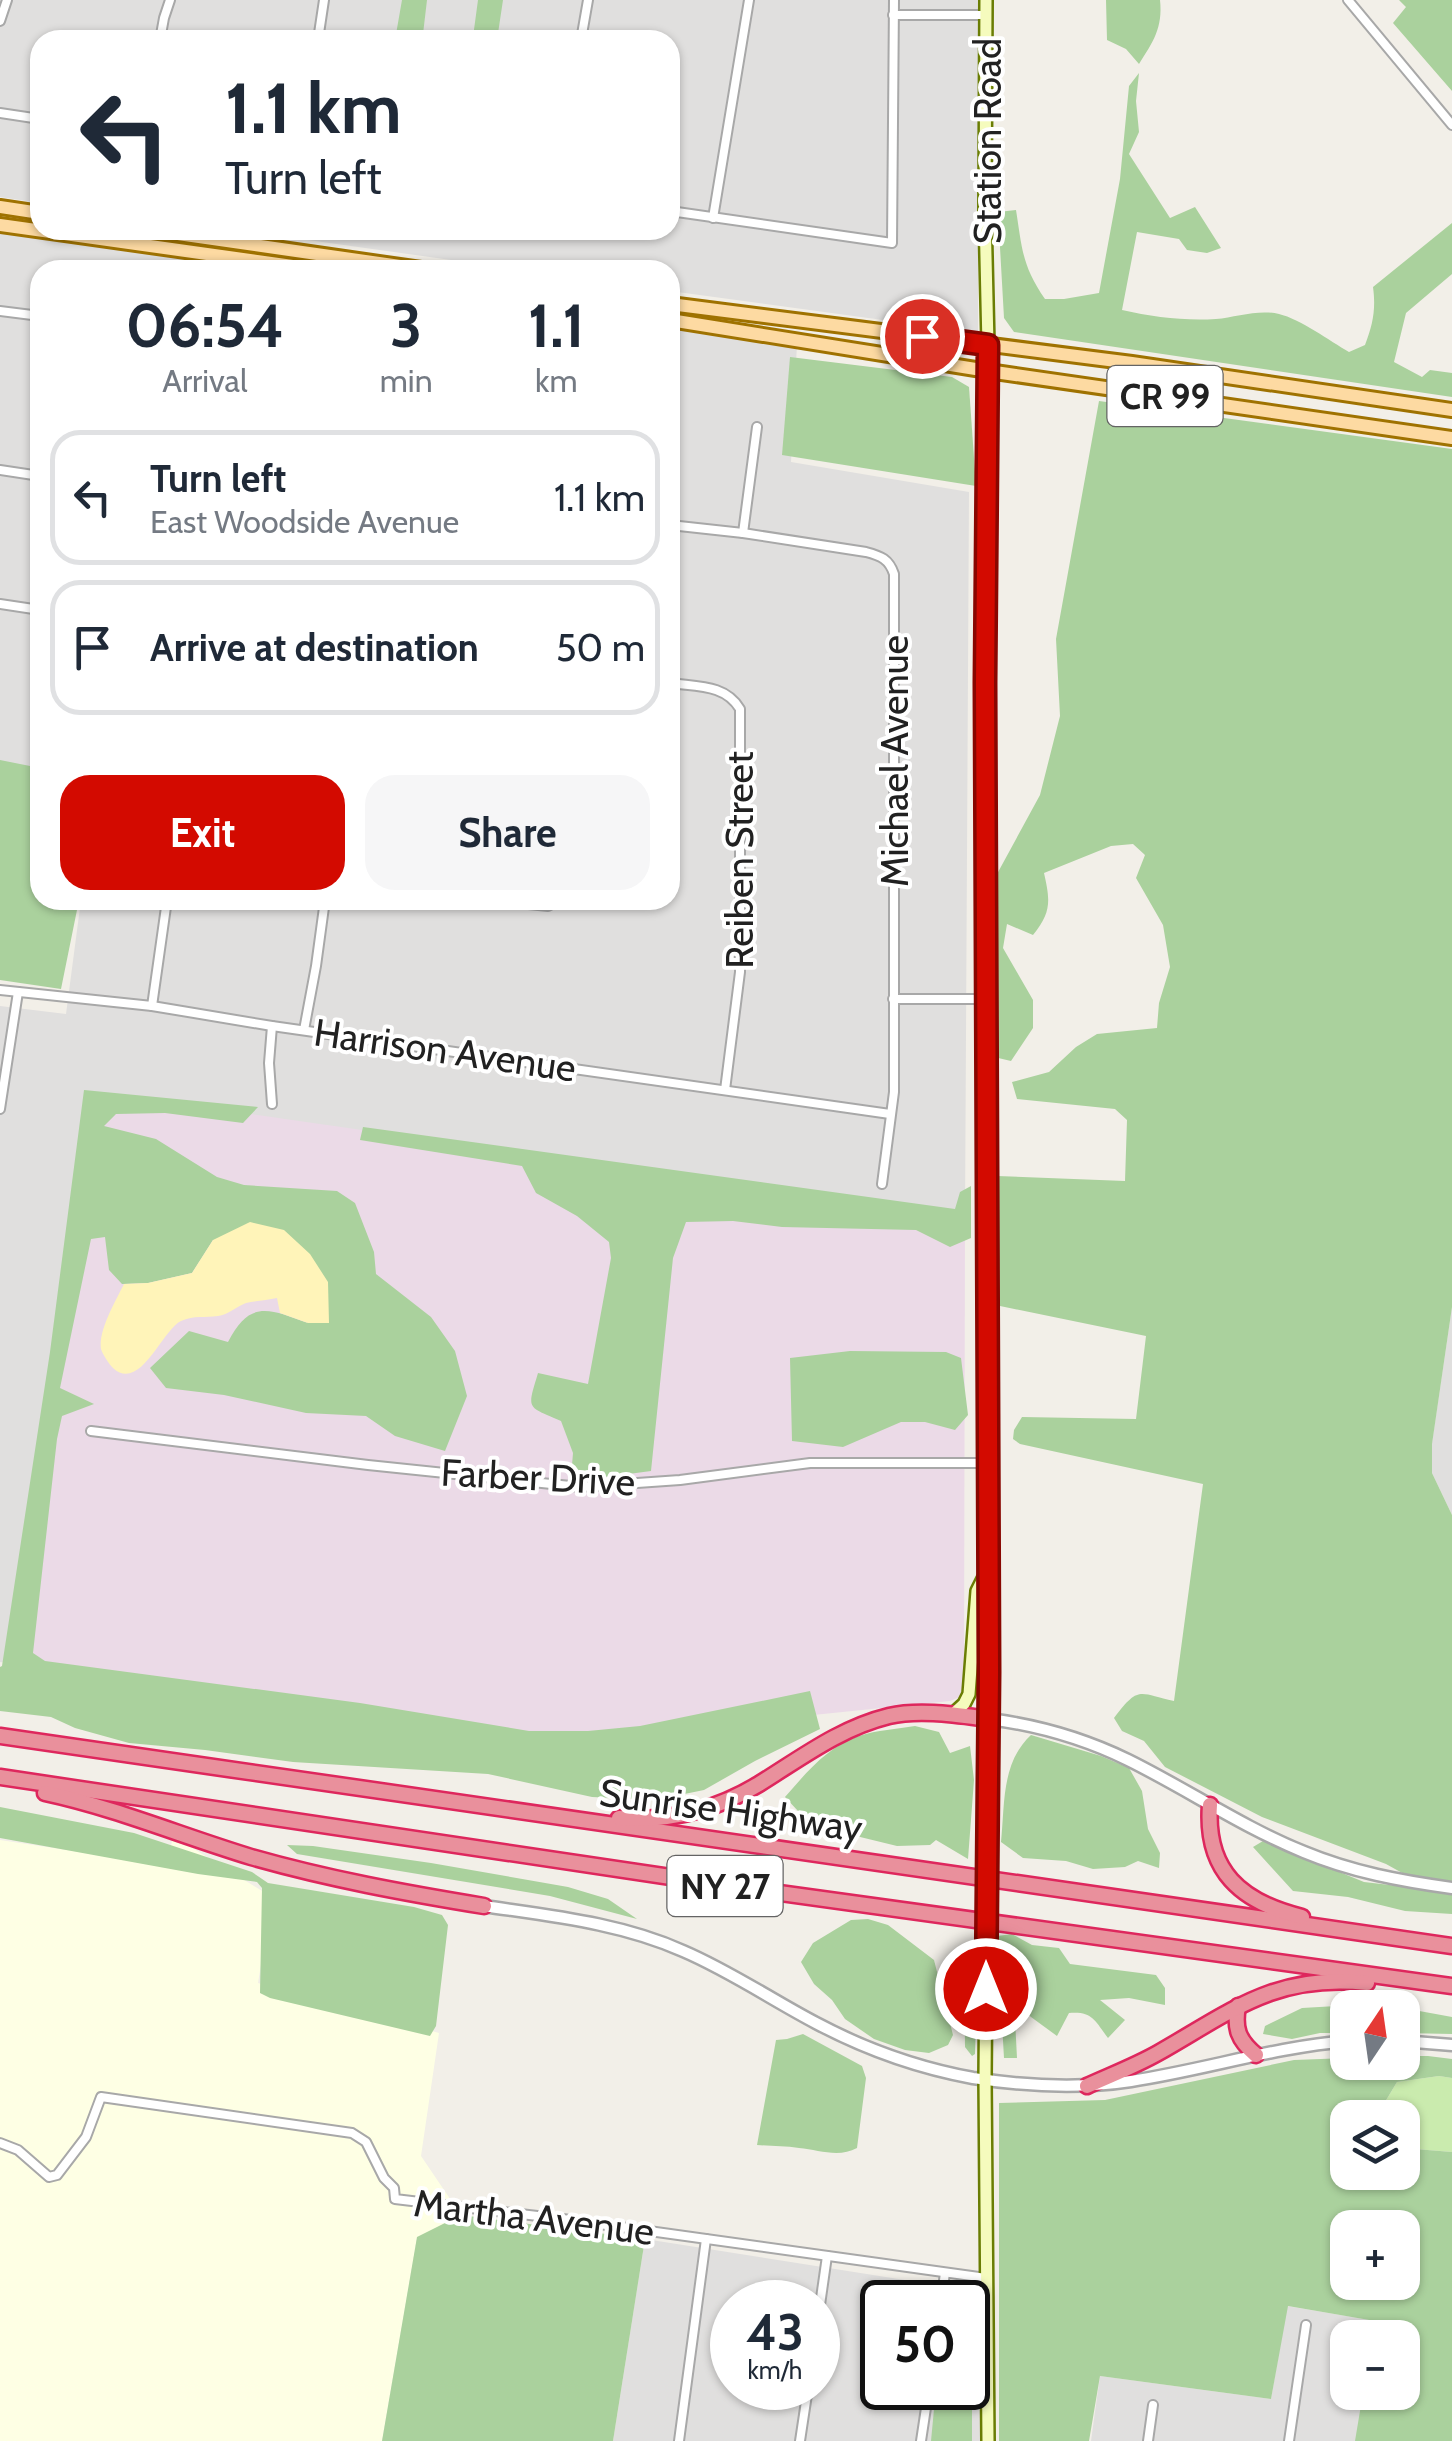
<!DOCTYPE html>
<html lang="en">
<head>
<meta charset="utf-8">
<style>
  body { margin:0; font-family:Cabin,sans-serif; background:#f6f6f7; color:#1f2937; height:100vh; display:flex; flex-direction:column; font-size:38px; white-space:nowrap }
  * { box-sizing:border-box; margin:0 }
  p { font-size:32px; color:#747a83 }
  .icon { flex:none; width:55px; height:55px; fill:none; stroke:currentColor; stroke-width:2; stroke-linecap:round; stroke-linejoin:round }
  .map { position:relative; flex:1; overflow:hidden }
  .panel { position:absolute; left:30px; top:260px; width:650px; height:650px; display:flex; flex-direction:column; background:#fff; border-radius:30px; box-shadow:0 2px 8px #0004 }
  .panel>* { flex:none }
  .guide { position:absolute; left:30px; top:30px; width:650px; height:210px; border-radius:30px; box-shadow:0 2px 8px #0004; background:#fff; color:#1f2937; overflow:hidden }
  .needle { width:65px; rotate:13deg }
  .fabs { position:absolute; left:1330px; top:1990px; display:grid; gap:20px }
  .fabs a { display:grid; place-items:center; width:90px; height:90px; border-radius:20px; background:#fff; box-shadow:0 2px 8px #0004; font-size:50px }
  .speed { position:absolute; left:710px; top:2280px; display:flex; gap:20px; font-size:50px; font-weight:700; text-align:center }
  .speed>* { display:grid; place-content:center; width:130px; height:130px; border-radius:50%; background:#fff; box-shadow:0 2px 8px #0004; line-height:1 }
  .speed small { font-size:25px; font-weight:400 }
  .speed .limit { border:5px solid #111; border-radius:15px; background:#fff; color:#111 }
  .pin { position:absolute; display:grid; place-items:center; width:85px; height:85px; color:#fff; margin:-42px; border:5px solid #fff; border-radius:50%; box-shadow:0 2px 10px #0007 }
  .me { position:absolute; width:110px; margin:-55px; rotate:0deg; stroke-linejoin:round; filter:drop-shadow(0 0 8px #0008) }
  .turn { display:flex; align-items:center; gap:35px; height:210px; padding:0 30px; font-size:45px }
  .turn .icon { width:130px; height:130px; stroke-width:2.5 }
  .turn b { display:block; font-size:70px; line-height:85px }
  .eta { display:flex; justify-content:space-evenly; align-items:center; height:170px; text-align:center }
  .eta b { font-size:60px; font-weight:700; line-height:70px }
  .cta { display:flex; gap:20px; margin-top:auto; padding:20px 30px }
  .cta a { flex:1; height:115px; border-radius:30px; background:#d30a00; color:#fff; font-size:40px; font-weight:700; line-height:115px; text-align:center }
  .cta a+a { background:#f6f6f7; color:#1f2937 }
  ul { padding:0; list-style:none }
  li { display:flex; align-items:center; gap:30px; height:135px; margin:0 20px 15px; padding:0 10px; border:5px solid #e0e1e3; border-radius:30px }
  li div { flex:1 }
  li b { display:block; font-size:38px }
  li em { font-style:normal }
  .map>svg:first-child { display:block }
</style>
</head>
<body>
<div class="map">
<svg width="1452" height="2441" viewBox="0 0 1452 2441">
  <rect width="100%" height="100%" fill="#f2efe8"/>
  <g fill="#e0dfde" fill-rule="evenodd">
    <polygon points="0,0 978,0 978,333 670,291 670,270 523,270 236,230 670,230 670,40 40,40 40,203 0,197"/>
    <polygon points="0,230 280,270 40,270 40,774 0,768"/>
    <polygon points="670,326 797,344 791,462 969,492 965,1217 24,1665 0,1662 0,1006 66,1014 81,900 670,900"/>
    <polygon points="1452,1307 1452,1515 1432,1473 1432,1443"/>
    <path d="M645 2239 981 2292V2441H613ZM732 2302H818V2388H732ZM882 2302H968V2388H882Z"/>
    <polygon points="1287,2306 1376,2321 1373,2337 1348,2338 1348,2392 1365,2393 1357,2441 1091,2441 1100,2376 1271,2399"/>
  </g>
  <polygon fill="#ebdae7" points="92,1091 965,1217 964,1678 960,1697 950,1701 528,1744 24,1665"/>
  <polygon fill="#feffe4" points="173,1836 272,1897 258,1983 439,2033 421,2156 461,2215 417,2238 382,2441 0,2441 0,1840 167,1865"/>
  <polygon fill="#caebae" points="1439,2076 1452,2078 1452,2152 1403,2148 1402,2118 1383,2118 1385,2102 1397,2082"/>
  <g fill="#aad19d" fill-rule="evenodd">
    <polygon points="402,0 427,0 423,34 424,40 395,40"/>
    <polygon points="478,0 503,0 497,40 470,40 473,37"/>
    <path d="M1106 0H1160C1163 28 1153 42 1139 64L1126 49 1107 40Z"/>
    <polygon points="1399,0 1452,0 1452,91 1393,23 1406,7"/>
    <path d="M1139 73 1136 101 1139 132 1129 154 1170 218 1195 207 1221 248 1207 253 1187 250 1179 239 1137 232 1122 310C1153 317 1184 321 1216 319 1236 317 1259 309 1279 314 1300 319 1330 341 1349 352L1365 345C1373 324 1376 309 1373 287L1452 223V274L1406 313 1394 362 1422 377 1430 370 1452 373V397L1014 332 1004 318 998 212 1016 210C1022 248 1022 266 1045 299H1064L1099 293 1120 179 1129 86Z"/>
    <polygon points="790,357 952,377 969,387 976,486 782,455"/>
    <path d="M1099 401 1452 449V1307L1432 1444V1473L1452 1515V1914L1405 1911 1348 1897 1293 1891 1253 1847 1263 1841 1364 1882 1433 1890 1386 1864 1262 1817 1165 1767 1144 1741 1122 1731 1114 1718C1139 1685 1138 1693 1174 1701L1203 1484 1020 1444 1013 1439 1014 1430 1022 1417 1136 1419 1146 1336 1000 1306 997 1176 1125 1181 1127 1120 1115 1109 1017 1099 1012 1082 1049 1072 1076 1047 1097 1034 1157 1028 1159 1003 1170 967 1163 925 1136 878 1145 855 1133 844 1111 846 1044 873C1050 900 1052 912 1033 935L1007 924 1003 948 1033 1000V1028L1011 1061 994 1057 997 874 1040 795 1060 716 1056 639Z"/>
    <polygon points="0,760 40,768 40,900 79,900 61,989 0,980"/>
    <path d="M84 1090 258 1107 243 1123 165 1113 116 1114 104 1126 156 1139 217 1177 244 1185 337 1191 355 1203 374 1252 376 1274 431 1317 455 1351 467 1396 445 1451 395 1436 366 1416 306 1413 224 1395 166 1388 150 1368 189 1331 228 1342C250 1299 269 1309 308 1323L213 1240 192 1273 148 1283 122 1284 109 1270 105 1237 91 1239 60 1388 94 1404 62 1416 57 1439 33 1653 45 1661 360 1703 529 1731H588L640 1726 810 1691 820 1729 755 1761 704 1790 655 1800 592 1797 488 1774 293 1762 205 1750 129 1743 75 1728 51 1717 0 1711V1667L2 1666 50 1352Z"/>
    <path d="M363 1127 955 1209 960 1192 971 1186V1238L950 1247 916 1230 782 1227 733 1221 686 1222 673 1258 651 1471 606 1477H571L573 1453 561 1421C526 1406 527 1410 538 1373L588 1384 611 1258 609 1242 577 1216 536 1193 522 1166 360 1140Z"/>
    <polygon points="850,1351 946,1352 961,1358 968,1415 955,1430 925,1422 901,1422 843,1447 792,1441 790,1358"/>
    <path d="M915 1726 939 1732 950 1753 970 1746 974 1780 968 1859 936 1840 930 1845 897 1846 811 1825 785 1797C807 1772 827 1747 859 1736 877 1730 897 1729 915 1726Z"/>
    <path d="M1031 1735 1101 1756 1129 1768 1142 1791 1148 1829 1160 1853 1159 1868 1138 1861 1125 1867 1093 1869 1066 1861 1023 1858 1001 1842C1005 1804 1001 1763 1031 1735Z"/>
    <polygon points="0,1807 134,1833 252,1872 268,1883 414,1907 442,1915 448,1925 436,2026 430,2036 270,1998 260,1993 262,1888 257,1882 198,1874 0,1838"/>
    <polygon points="287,1845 313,1846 431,1863 568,1887 608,1899 637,1919 550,1896 297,1854"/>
    <polygon points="868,1919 888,1925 934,1960 953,2035 948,2045 929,2053 905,2050 874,2039 845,2019 832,2000 814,1984 801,1962 813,1943 851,1920"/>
    <path d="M1012 1934 1032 1945 1059 1948 1070 1964 1156 1975 1165 1988V2005L1129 1998 1100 2000 1125 2020 1108 2038C1095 2021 1093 2011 1069 2013L1057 2036 1031 2017 1014 2000 1017 2058H1004L997 1936Z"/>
    <polygon points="970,1945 978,1952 975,2054 972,2056 965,2047 964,1951"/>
    <polygon points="1371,2004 1397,2007 1348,2008 1347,2033 1320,2033 1292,2039 1263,2034 1265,2026 1302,2008"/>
    <polygon points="1403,2008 1452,2017 1452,2034 1403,2033"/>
    <path d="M803 2034 862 2066 866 2078 857 2148C839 2158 819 2150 799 2148 785 2146 771 2146 757 2145L776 2040 787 2039Z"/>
    <path d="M1403 2056H1428L1452 2059V2078L1439 2076 1397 2082 1385 2102 1383 2117 1348 2118V2172H1402L1403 2148 1452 2152V2441H1355L1363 2393 1402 2392V2338L1373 2337 1375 2321 1288 2306 1271 2399 1100 2376 1089 2441H999V2103L1105 2100 1294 2060 1347 2058 1348 2062H1402ZM1348 2228H1402V2282H1348Z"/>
    <polygon points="461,2215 645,2239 613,2441 382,2441 417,2237"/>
    <polygon points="968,2306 972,2312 972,2441 931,2441 936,2388 968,2388"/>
  </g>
  <path fill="#fff4b9" d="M250 1222 284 1230 310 1254 328 1282 329 1323H308L280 1313 277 1298C267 1300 256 1301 246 1303 237 1306 228 1315 218 1316 205 1318 194 1315 181 1321 162 1330 140 1393 113 1368 109 1364 103 1355 101 1349 98 1331 116 1300 124 1284L148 1283 192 1273 213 1240Z"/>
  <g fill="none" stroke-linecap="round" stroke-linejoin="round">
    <defs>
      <g id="minor">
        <polyline points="1348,0 1452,125"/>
        <polyline points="893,15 986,15"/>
        <polyline points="0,21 7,0"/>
        <polyline points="160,40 164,18 170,0"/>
        <polyline points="318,40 324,0"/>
        <polyline points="581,40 588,0"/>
        <polyline points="0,113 40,119"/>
        <polyline points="670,211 892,243 894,0"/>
        <polyline points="713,218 749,0"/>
        <polyline points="0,311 40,316"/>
        <polyline points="0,470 40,476"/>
        <path d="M670 525 743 533 866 552C881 556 889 559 894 574V1092L882 1184"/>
        <polyline points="743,533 757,427"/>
        <polyline points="0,604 40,610"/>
        <path d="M670 683C697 687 725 684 740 709V972L725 1090"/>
        <polyline points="487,900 548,906 559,900"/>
        <polyline points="0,990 152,1006 272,1026 890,1114"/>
        <polyline points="893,999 985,999"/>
        <polyline points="152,1006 167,900"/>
        <polyline points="272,1026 269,1063 272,1104"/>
        <polyline points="304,1030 316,966 325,900"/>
        <polyline points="0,1109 18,992"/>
        <polyline points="91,1431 368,1465 580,1487 680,1480 810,1463 987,1463"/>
        <polyline points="0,2143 18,2150 49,2177 57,2175 86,2137 101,2097 352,2133 366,2142 384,2178 394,2188 395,2199 563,2219 986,2278"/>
        <polyline points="941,2302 945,2273"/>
        <polyline points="818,2319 827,2256"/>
        <polyline points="679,2441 706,2239"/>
        <polyline points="800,2441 808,2388"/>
        <polyline points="921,2441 929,2388"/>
        <polyline points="1148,2441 1153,2405"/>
        <polyline points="1289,2441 1306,2325"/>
      </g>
      <g id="tertiary">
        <path d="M989 1719C1036 1725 1085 1739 1128 1760 1187 1789 1242 1827 1304 1852 1352 1872 1401 1881 1452 1888"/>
        <path d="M484 1906C551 1916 621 1923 683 1951 730 1971 772 2000 816 2023 865 2049 918 2068 973 2078 1025 2086 1079 2089 1131 2081 1204 2070 1274 2047 1348 2041"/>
        <polyline points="1402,2041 1452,2045"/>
      </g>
      <g id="secondary">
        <polyline points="986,0 985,213 988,345 986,461 985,1109 989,1699 986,1840"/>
        <polyline points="952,1715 964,1704 969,1694 977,1591 986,1573"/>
        <polyline points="986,1961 985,2079 988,2441"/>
      </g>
      <g id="primary">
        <polyline points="0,207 40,213"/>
        <polyline points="0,225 321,270"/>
        <polyline points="150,230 428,270"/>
        <polyline points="670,304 1132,363 1452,410"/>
        <polyline points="670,320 988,371 1452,438"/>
      </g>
      <g id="motorway">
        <polyline points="0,1736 1452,1946"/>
        <polyline points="0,1777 751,1889 1452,1986"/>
        <path d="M45 1793C115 1808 182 1836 251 1857 328 1879 405 1893 484 1906"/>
        <path d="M1210 1805C1205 1871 1241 1902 1302 1917"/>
        <path d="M619 1818C670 1822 716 1810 759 1784 801 1758 840 1728 889 1716 920 1709 957 1715 989 1719"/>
        <path d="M1238 2006C1234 2028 1238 2040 1256 2055"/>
        <path d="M1087 2086C1111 2075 1135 2066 1158 2053 1232 2011 1276 1973 1367 1983"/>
      </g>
    </defs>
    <use href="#minor" stroke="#a8a8a8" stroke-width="12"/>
    <use href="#tertiary" stroke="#a8a8a8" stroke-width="15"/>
    <use href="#secondary" stroke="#6a7d04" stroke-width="16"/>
    <use href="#primary" stroke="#9f7200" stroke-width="18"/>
    <use href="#motorway" stroke="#de275d" stroke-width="19"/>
    <use href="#minor" stroke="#fff" stroke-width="8"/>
    <use href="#tertiary" stroke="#fff" stroke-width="10"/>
    <use href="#secondary" stroke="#f5fbbd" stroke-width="11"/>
    <use href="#primary" stroke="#fddaa2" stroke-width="12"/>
    <use href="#motorway" stroke="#e9909c" stroke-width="14"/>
    <defs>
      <polyline id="secondary-bridge" points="986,1840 986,1961"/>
    </defs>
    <use href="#secondary-bridge" stroke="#6a7d04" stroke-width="16" stroke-linecap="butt"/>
    <use href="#secondary-bridge" stroke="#f5fbbd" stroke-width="11"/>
  </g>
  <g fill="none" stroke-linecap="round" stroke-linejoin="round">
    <defs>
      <polyline id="route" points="922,336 988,345 985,683 989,1672 986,1989"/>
    </defs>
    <use href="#route" stroke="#890600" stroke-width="25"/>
    <use href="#route" stroke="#d30a00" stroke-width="18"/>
  </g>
  <g text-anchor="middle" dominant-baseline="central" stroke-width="8" stroke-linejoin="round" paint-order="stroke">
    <g fill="#fff" stroke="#646464" stroke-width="2.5">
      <rect x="1107.5" y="366" width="115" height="60" rx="8"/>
      <rect x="667.5" y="1856" width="115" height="60" rx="8"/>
    </g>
    <g font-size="35" font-weight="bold" fill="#212121">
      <text x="1165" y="396">CR 99</text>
      <text x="725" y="1886">NY 27</text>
    </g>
    <g font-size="38" fill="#212121" stroke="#fff">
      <text transform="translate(987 141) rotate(-90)">Station Road</text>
      <text transform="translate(894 761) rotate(-90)">Michael Avenue</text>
      <text transform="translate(739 860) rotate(-90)">Reiben Street</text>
      <text transform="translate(445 1050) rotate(8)">Harrison Avenue</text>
      <text transform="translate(538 1477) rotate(3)">Farber Drive</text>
      <text transform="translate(731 1810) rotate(8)">Sunrise Highway</text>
      <text transform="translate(534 2217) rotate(7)">Martha Avenue</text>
    </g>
  </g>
</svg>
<div class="fabs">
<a><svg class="needle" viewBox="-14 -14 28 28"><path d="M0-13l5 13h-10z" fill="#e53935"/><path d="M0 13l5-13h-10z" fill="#747a83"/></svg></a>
<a><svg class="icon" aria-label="layers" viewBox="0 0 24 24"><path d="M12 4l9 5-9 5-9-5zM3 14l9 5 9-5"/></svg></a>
<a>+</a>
<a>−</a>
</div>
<div class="speed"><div>43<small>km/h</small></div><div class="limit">50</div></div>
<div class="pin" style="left:922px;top:336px;background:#d93025"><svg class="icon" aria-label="arrive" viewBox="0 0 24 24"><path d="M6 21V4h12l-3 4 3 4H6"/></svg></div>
<svg class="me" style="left:986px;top:1989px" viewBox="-20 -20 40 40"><circle r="17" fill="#d30a00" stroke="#fff" stroke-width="3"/><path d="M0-11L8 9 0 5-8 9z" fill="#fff"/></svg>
<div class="guide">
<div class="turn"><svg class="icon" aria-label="left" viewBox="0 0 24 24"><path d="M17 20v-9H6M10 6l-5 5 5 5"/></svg><div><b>1.1 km</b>Turn left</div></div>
</div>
<section class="panel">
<div class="eta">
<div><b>06:54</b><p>Arrival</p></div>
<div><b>3</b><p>min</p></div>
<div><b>1.1</b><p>km</p></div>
</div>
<ul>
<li><svg class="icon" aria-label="left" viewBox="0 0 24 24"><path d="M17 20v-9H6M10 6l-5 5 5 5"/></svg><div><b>Turn left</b><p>East Woodside Avenue</p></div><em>1.1 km</em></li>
<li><svg class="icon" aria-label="arrive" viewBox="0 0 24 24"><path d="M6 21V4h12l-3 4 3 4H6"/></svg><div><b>Arrive at destination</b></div><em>50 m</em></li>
</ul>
<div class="cta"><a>Exit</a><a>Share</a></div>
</section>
</div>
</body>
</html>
